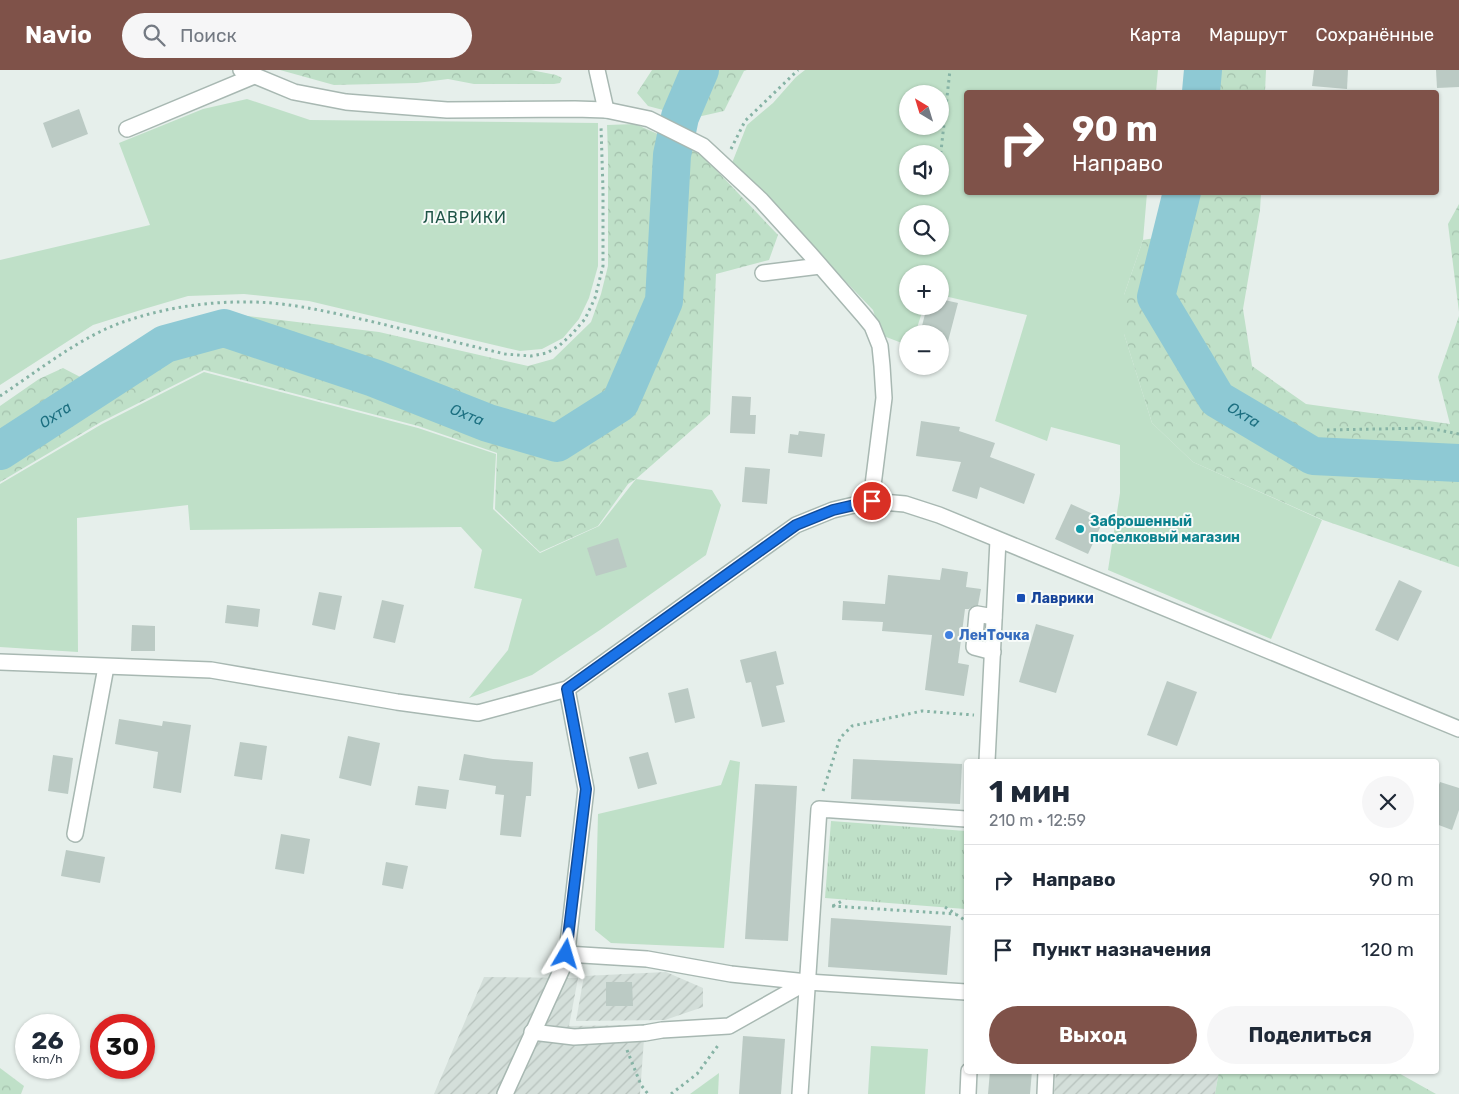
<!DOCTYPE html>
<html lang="ru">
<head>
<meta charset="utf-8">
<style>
  body { margin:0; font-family:Rubik,sans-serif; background:#f6f6f7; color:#1f2937; height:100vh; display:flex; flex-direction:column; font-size:19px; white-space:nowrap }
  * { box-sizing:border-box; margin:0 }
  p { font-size:16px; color:#747a83 }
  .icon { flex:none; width:28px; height:28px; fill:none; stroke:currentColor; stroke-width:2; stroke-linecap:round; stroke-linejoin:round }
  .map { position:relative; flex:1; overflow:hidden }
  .sheet { position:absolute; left:964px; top:689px; width:475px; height:315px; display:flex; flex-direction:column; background:#fff; border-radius:5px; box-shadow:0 1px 4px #0004 }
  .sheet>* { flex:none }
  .top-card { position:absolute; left:964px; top:20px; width:475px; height:105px; border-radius:5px; box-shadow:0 1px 4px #0004; background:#7f5249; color:#fff; overflow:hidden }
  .needle { width:32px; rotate:322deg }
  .tools { position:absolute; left:899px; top:15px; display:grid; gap:10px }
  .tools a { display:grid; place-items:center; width:50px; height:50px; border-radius:50%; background:#fff; box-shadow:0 1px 4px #0004; font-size:25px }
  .speed { position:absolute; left:15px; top:944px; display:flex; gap:10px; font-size:25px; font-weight:700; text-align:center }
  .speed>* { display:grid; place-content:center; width:65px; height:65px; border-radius:50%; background:#fff; box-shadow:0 1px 4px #0004; line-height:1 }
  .speed small { font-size:12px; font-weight:400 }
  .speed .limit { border:8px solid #d22; background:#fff; color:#111 }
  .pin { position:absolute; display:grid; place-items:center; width:42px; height:42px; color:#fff; margin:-21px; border:2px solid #fff; border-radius:50%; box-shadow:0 1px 5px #0007 }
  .me { position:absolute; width:55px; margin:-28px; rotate:7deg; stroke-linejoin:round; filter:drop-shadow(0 0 4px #0008) }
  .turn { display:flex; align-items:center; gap:18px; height:105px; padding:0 25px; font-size:22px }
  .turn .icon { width:65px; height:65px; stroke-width:2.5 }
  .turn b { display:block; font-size:35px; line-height:42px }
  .round { display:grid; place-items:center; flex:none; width:52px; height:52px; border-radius:26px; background:#f6f6f7 }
  .headline { display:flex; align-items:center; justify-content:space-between; height:85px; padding:0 25px }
  h1 { font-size:30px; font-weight:700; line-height:38px }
  .button { display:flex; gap:10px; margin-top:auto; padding:10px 25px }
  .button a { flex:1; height:58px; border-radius:30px; background:#7f5249; color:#fff; font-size:20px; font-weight:700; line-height:58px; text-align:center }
  .button a+a { background:#f6f6f7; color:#1f2937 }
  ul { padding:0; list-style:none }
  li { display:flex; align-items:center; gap:15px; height:70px; padding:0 25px; border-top:1px solid #e0e1e3 }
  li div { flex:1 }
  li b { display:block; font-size:19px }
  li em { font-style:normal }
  header { display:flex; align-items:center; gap:30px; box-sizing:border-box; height:70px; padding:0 25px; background:#7f5249; color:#fff }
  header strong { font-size:24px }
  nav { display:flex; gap:28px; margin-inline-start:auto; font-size:18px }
  .search { width:350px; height:45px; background:#f6f6f7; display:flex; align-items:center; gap:12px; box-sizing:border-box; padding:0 18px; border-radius:28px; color:#747a83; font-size:19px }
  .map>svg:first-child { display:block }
</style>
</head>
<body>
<header>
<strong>Navio</strong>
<div class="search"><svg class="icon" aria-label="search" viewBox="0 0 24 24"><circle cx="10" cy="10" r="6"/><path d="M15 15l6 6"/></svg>Поиск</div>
<nav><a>Карта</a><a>Маршрут</a><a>Сохранённые</a></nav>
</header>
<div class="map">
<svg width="1459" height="1024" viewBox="0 0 1459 1024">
  <defs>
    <pattern id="industrial-furrows" width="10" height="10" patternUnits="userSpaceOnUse" patternTransform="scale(1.25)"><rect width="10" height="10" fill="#d4dfda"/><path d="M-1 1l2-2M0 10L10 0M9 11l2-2" fill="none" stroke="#b6c1bc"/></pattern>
    <pattern id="forest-crowns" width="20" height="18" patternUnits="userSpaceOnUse" patternTransform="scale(1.25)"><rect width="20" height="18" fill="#bfe0c8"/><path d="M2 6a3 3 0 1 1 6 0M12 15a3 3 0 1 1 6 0" fill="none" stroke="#a4c1ad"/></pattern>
    <pattern id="park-tufts" width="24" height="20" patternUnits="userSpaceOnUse" patternTransform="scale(1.25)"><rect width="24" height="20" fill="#bfe0c8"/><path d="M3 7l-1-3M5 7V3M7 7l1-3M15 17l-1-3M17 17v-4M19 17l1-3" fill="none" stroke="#a4c1ad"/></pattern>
  </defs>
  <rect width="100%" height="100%" fill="#e6efeb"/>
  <g fill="url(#industrial-furrows)">
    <polygon points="666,902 703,918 703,937 665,950 576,951 584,906"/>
    <polygon points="484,907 578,908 569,956 645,955 640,1024 434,1024"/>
    <polygon points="1056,1001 1219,1001 1215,1024 1054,1024"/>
  </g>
  <g fill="#bfe0c8" fill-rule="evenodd">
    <path d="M805 0H1158L1156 22H966V122L1147 123 1143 170 1124 225V264L1152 353 1193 392 1322 450 1271 569 1108 500 1120 423V375L1051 357 1047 371 995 351 1027 245 940 225V204H908V236H924L915 264H908L907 275 881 265 873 240 732 93 747 55 773 33 796 7ZM908 24H940V56H908ZM908 84H940V116H908ZM908 144H940V176H908Z"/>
    <polygon points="247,29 310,50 598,53 598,196 589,228 579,249 563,268 542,279 520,281 309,231 244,224 188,226 144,239 93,255 0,315 0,190 150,155 119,73 203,39"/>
    <polygon points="204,302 418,358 496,384 493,439 540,483 599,456 636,409 712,420 721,435 706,485 600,560 532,605 469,628 508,580 522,529 474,518 482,480 461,457 190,460 188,435 77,448 78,582 0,577 0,414 102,354"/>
    <polygon points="730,690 740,692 724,878 611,873 595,860 598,744 721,715"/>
    <polygon points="871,976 928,979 925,1024 868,1024"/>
    <polygon points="719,1003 718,1024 690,1024"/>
  </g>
  <g fill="url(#forest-crowns)">
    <polygon points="280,0 531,0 556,5 562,8 560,13 554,14 474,14 448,9 417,13 334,15"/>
    <polygon points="652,0 747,0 744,1 724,41 693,48 648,36 637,23"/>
    <polygon points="1207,0 1266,0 1265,22 1204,22"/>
    <polygon points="635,54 699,82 778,165 769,190 716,204 710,344 636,409 628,414 598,456 540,482 495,439 497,383 418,356 204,300 101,352 0,412 0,336 39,309 63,298 86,310 172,258 223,243 379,262 528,296 553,289 591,252 601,224 608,196 608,84 607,55"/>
    <polygon points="1184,123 1261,123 1260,140 1243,239 1252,296 1306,334 1450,354 1438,307 1459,246 1459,497 1323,450 1193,392 1152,353 1124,264 1124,225 1143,170 1190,162 1175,159"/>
    <polygon points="1459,134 1459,242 1448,154"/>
    <polygon points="0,998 24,1016 21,1024 0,1024"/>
    <polygon points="1219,1001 1395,1001 1436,1024 1215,1024"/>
  </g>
  <polygon fill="url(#park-tufts)" points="831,751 966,761 965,839 825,828"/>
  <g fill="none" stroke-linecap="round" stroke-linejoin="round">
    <g stroke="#8ec9d4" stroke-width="38">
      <polyline points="1201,22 1203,0"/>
      <path id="s1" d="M1182 122 1156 227 1217 329 1313 386 1459 393"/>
      <path id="s2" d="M0 381 165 274 224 258 374 308 488 353 557 373 620 333 664 231 672 85 680 47 700 0"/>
    </g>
  </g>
  <g fill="#bbcac4">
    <polygon points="1314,0 1348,0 1347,19 1312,16"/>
    <polygon points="1436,0 1459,0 1459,17 1437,18"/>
    <polygon points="79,39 88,64 52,78 43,53"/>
    <polygon points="940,229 958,233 946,279 940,278 940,264 920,264 927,236 940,236"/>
    <polygon points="732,326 751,327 750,345 756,345 755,364 730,363"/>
    <polygon points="921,351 960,357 959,361 995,373 990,387 1035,404 1024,434 980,417 977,429 952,421 961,392 916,386"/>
    <polygon points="799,361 825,364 822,387 788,383 790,364 798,365"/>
    <polygon points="745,397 770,399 767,434 742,432"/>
    <polygon points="1071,434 1104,449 1088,484 1055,469"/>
    <polygon points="618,468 627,497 596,506 587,478"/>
    <polygon points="942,498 968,502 966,517 981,519 978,535 973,536 969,539 965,539 958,593 969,595 964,626 925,620 932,565 882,561 883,552 842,550 843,531 885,534 888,505 940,510"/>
    <polygon points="1399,510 1422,521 1398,571 1375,560"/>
    <polygon points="319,522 342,526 335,560 312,555"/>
    <polygon points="382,530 404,535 395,573 373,568"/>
    <polygon points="227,535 260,539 258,557 225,553"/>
    <polygon points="1036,554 1074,565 1056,623 1019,612"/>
    <polygon points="132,555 155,556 155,581 131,581"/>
    <polygon points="776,581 784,614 776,616 785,652 762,657 751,612 746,613 740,590"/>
    <polygon points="1167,611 1197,622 1177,676 1147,665"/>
    <polygon points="688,618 695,648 675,653 668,623"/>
    <polygon points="119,649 162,656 163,651 191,655 181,723 153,718 158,682 115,674"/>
    <polygon points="348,666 380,673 371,716 339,708"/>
    <polygon points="240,672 267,676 262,710 234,706"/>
    <polygon points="648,682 657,714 638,719 629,687"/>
    <polygon points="464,684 493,689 533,692 531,726 526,726 521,767 500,765 504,725 495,724 496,716 459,710"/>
    <polygon points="53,685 73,688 68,724 48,721"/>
    <polygon points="853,689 962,694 960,734 851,729"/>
    <polygon points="1440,712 1459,718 1459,740 1452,760 1436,754 1436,723"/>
    <polygon points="755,714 797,716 788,871 745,869"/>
    <polygon points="418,716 449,720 446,739 415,735"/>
    <polygon points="281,764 310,769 304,804 275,799"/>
    <polygon points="66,780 105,787 100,813 61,806"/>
    <polygon points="386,792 408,796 403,819 382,815"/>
    <polygon points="831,848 951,856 947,905 828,897"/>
    <polygon points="606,912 632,912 633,936 606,936"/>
    <polygon points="743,966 785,969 781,1024 739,1024"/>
    <polygon points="990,1001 1032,1001 1030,1024 988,1024"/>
  </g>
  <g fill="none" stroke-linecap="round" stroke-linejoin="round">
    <defs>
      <g id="minor">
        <polyline points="241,0 294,22 346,32 447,40 575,39 606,40 649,49 703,76 761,130 810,184 863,245 872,256 880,276 882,296 884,328 871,431"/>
        <polyline points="597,0 606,40"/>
        <polyline points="127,59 254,6"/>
        <polyline points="763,203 820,196"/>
        <polyline points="993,582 974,577 977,544 994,547"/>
        <polyline points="0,592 211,600 397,632 478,643 567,619 796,455 833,440 871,431 905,434 939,445 1459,659"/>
        <polyline points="987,691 998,470"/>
        <polyline points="75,764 106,597"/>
        <polyline points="566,884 647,889 731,904 807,912 966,922"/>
        <polyline points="532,962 574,967 645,963 662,960 729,956 807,912"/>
        <polyline points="505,1024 566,890 586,719 567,619"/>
        <polyline points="800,1024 819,739 966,749"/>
        <polyline points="968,1024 969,1001"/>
        <polyline points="1045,1024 1046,1001"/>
      </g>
    </defs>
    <use href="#minor" stroke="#a8b8b2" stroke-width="18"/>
    <g stroke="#86b3a5" stroke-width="3" stroke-dasharray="2.5 4" stroke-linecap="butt">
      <polyline points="731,79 745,51 798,0"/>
      <polyline points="940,90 950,0"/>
      <path d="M0 326C38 301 80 267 123 252 160 239 202 232 242 232 283 231 325 241 365 250 412 261 458 273 505 284L531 286 547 283 560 275 572 264 585 249 595 228 603 196V120L601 56"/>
      <polyline points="1327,360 1429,358 1459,364"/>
      <polyline points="823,721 840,668 852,656 922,641 974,645"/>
      <polyline points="832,836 956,844"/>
      <polyline points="833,836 844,830"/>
      <polyline points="945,837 966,851"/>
      <polyline points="627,980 641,1015 648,1024"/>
      <polyline points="671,1024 697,1004 719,974"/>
    </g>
    <use href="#minor" stroke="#fff" stroke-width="15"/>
  </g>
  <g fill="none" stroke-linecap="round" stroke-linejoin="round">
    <defs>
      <polyline id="route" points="566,884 586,719 567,619 796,455 833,440 872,431"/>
    </defs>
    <use href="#route" stroke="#114b97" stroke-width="12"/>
    <use href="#route" stroke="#1a73e8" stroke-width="9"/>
  </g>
  <circle fill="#0f9aa8" stroke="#f7fbf9" stroke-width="2" cx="1080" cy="459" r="5"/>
  <rect fill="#1a4fb4" stroke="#f7fbf9" stroke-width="2" x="1016" y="523" width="10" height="10" rx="2.5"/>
  <circle fill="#3f7fe0" stroke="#f7fbf9" stroke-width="2" cx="949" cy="565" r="5"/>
  <g text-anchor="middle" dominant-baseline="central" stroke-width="4" stroke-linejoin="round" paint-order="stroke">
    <g font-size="14" font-weight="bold" fill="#0d838f" stroke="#f7fbf9" text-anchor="start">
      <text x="1090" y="451">Заброшенный<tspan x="1090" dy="16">поселковый магазин</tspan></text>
    </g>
    <g font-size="14" font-weight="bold" fill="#164399" stroke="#f7fbf9" text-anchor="start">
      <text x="1031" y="528">Лаврики</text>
    </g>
    <g font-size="14" font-weight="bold" fill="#366cbe" stroke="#f7fbf9" text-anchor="start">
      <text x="959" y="565">ЛенТочка</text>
    </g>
    <g font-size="15" font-style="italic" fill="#1c6f80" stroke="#f7fbf9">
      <text stroke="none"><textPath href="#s1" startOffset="258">Охта</textPath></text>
      <text stroke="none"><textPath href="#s2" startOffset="66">Охта</textPath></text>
      <text stroke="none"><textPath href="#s2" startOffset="516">Охта</textPath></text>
    </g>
    <g font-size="16" letter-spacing="1" fill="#1f5548" stroke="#f7fbf9">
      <text x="465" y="147">ЛАВРИКИ</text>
    </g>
  </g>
</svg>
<div class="tools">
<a><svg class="needle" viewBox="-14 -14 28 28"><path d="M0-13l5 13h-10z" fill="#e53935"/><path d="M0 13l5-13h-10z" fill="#747a83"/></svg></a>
<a><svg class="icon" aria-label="sound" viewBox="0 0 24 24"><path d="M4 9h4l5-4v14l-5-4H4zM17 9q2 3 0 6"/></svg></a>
<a><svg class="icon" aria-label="search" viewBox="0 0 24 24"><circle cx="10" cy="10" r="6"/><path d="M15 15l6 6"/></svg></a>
<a>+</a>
<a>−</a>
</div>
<div class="speed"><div>26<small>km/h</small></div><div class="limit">30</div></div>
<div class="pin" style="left:872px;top:431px;background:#d93025"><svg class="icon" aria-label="arrive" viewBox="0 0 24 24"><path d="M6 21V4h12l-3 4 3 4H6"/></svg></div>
<svg class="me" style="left:566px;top:884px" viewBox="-20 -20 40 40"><path d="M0-17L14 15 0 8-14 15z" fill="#1a73e8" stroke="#fff" stroke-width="4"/></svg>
<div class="top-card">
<div class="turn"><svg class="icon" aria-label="right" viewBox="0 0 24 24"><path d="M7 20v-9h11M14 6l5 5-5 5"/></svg><div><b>90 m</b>Направо</div></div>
</div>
<section class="sheet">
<div class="headline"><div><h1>1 мин</h1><p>210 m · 12:59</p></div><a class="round"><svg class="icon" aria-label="close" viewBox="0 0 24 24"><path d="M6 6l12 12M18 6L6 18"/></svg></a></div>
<ul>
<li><svg class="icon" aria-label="right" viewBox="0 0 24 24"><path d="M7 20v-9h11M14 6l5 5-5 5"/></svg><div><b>Направо</b></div><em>90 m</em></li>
<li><svg class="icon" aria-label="arrive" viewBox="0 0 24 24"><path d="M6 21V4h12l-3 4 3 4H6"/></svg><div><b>Пункт назначения</b></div><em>120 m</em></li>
</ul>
<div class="button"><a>Выход</a><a>Поделиться</a></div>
</section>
</div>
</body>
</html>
